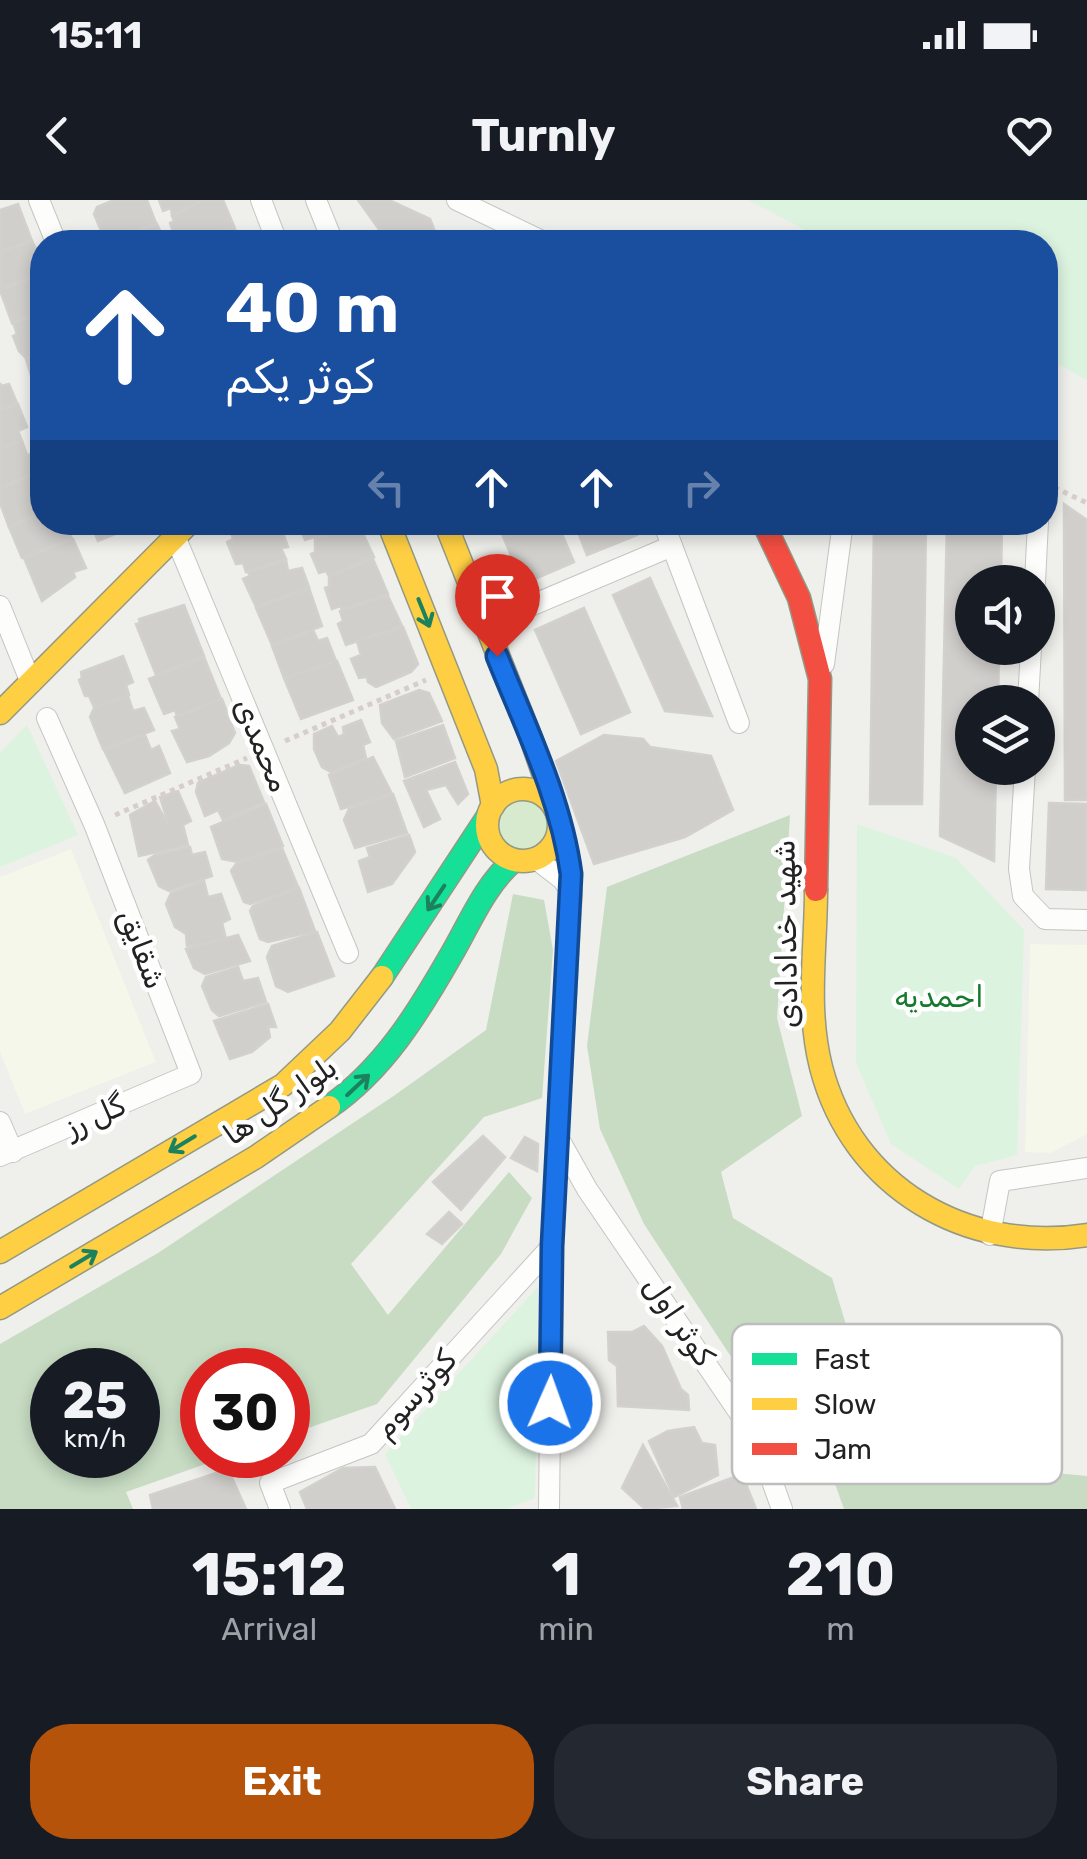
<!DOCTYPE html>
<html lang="en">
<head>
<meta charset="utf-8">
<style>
  body { margin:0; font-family:Rubik,Vazirmatn,sans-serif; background:#242831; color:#f1f3f6; height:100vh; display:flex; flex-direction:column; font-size:38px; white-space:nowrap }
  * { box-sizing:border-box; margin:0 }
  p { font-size:32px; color:#9ea1a6 }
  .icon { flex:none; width:55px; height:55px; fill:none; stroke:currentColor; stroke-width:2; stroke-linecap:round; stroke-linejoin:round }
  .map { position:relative; height:1309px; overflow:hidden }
  .drawer { display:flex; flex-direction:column; background:#171b24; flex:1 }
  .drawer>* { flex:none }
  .top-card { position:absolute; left:30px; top:30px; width:1028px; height:305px; border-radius:40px; box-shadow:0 5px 15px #0003; background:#1a4fa0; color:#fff; overflow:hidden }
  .buttons { position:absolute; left:955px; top:365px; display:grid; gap:20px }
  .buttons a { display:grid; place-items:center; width:100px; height:100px; border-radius:50%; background:#171b24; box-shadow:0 5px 15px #0003; font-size:50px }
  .speed { position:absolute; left:30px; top:1148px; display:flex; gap:20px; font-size:50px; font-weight:700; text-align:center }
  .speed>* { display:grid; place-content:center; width:130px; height:130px; border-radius:50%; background:#171b24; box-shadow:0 5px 15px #0003; line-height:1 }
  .speed small { font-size:25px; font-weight:400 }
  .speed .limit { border:15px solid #d22; background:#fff; color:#111 }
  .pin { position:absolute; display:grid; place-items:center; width:85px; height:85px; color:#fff; margin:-102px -42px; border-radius:50% 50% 50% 0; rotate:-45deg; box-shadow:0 0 10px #0007 }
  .pin .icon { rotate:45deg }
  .me { position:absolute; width:110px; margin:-55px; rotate:2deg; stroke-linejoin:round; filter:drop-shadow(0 0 8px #0008) }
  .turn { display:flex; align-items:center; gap:35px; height:210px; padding:0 30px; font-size:45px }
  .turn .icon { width:130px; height:130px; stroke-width:2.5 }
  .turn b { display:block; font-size:70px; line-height:85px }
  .lanes { display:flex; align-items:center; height:95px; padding:0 30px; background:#0003; justify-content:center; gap:50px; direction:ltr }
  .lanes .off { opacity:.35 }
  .eta { display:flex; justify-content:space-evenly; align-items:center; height:170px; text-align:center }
  .eta b { font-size:60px; font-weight:700; line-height:70px }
  .cta { display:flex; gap:20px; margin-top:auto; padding:20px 30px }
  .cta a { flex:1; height:115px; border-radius:40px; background:#b45309; color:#fff; font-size:40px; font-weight:700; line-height:115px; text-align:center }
  .cta a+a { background:#242831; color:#f1f3f6 }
  .status { display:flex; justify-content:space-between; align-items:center; height:70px; padding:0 50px; background:#171b24; direction:ltr }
  .status svg { height:28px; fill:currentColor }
  header { display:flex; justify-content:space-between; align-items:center; height:130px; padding:0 30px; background:#171b24; font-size:45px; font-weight:700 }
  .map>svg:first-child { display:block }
</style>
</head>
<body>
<div class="status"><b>15:11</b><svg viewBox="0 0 49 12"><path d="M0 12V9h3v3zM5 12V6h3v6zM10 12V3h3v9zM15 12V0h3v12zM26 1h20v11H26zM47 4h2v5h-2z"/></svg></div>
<header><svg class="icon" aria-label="back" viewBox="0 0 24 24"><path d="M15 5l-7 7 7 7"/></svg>Turnly<svg class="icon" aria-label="heart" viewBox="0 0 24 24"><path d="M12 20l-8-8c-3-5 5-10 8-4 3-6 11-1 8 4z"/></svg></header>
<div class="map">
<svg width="1087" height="1309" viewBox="0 0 1087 1309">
  <rect width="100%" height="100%" fill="#efefeb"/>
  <g fill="#f4f7e9">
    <polygon points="71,649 156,862 25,914 0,852 0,677"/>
    <polygon points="1030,744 1087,745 1087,934 1051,953 1025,952"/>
  </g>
  <circle fill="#d8eacd" cx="523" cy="626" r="29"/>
  <g fill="#c7dcc3" fill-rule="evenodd">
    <polygon points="790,615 777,818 802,916 721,972 733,1018 832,1078 877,1229 827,1252 1087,1276 1087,1309 844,1309 824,1253 800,1262 644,1024 600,929 587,846 607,687"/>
    <path d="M513 694 544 700 553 750 542 898 484 917 351 1064 388 1115 509 972 532 998 501 1054 377 1204 288 1235V1170H202V1255H231L126 1292 133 1309H0V1144L158 1053 395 895 486 830ZM52 1170H138V1255H52Z"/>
  </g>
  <g fill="#dcf3df">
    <polygon points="748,0 1087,0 1087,180 1045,157 1045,42 828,42"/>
    <polygon points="27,525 78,635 0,667 0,553"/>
    <polygon points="857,624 956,658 1024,730 1017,955 975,966 959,989 891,944 856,863"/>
    <polygon points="538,1087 535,1298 507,1309 411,1309 385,1254"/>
  </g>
  <g fill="#d0cfcc" stroke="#d2d1cd" stroke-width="2.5">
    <polygon points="114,0 147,0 156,23 106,42 94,14 97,7"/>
    <polygon points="159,0 202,0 172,15 171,8 163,11"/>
    <polygon points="204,0 223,0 234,26 197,42 176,40 170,23 174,21 172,16"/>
    <polygon points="358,0 389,0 430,19 439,42 388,42"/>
    <polygon points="18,4 32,41 0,51 0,10"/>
    <polygon points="157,24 165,42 106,42"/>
    <polygon points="234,27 241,42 199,42"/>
    <polygon points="32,41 42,61 42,73 0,89 0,52"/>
    <polygon points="42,74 42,111 12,123 0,90"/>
    <polygon points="42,112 42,152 26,158 19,151 13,136 17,134 13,123"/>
    <polygon points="42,153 42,190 36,192 26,159"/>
    <polygon points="0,183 1,186 9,184 17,203 0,209"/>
    <polygon points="18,204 27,227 18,231 22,241 0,249 0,211"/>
    <polygon points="22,241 27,255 36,253 42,270 0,288 0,249"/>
    <polygon points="42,270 42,313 9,327 0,303 0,289"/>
    <polygon points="1064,304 1087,320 1087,600 1065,600"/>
    <polygon points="42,313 42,322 65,322 72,339 22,358 9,327"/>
    <polygon points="90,322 129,322 118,333 98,341"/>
    <polygon points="279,322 288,347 281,348 286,359 246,372 243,363 236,364 227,342 233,339 229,326 243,322"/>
    <polygon points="298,322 359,322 359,323 305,340"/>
    <polygon points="497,322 557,322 574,362 523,384"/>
    <polygon points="574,322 633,322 637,335 587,355"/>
    <polygon points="874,322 926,322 922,604 870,604"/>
    <polygon points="947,322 1002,322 1001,382 972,382 972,448 999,448 998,502 972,502 972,568 996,568 994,661 940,636"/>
    <polygon points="359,325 374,357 329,376 326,371 319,373 311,354 315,352 315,339"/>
    <polygon points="73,339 86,368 73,372 75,377 42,401 24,358"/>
    <polygon points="373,359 388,394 342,409 340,406 332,409 325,388 329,387 329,376"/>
    <polygon points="286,360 288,371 302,368 309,387 256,407 243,379 250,376 248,372"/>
    <polygon points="650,378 712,516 665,511 613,395"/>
    <polygon points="309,388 322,426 272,445 256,408"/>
    <polygon points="388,396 402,426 346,445 338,424 343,421 340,411"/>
    <polygon points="184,405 204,456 156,475 136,424 140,423 139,419"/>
    <polygon points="584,408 630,512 581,534 535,430"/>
    <polygon points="403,427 418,464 411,472 376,487 368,482 367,477 359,478 351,459 361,455 357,441"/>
    <polygon points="313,430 318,441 327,438 336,461 284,478 272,446"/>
    <polygon points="123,456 133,482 126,485 129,495 94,507 89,496 85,496 79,480 82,478 81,472"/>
    <polygon points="204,457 221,499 177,516 175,510 164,514 149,479"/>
    <polygon points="337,461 353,500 301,519 284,478"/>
    <polygon points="419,490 429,493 442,521 394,539 382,523 380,505"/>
    <polygon points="128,496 133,511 144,508 154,530 103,549 90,517 94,508"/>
    <polygon points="222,499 235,533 229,543 209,556 187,562 172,531 180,529 175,517"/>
    <polygon points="361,520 370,542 363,545 366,558 331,572 322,567 314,549 314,534 332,526 338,537 344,534 343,527"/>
    <polygon points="443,525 455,558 405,577 396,541"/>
    <polygon points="145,535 151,550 159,546 170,573 125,593 104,550"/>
    <polygon points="604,535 643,539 650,547 711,556 733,610 685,637 594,664 556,561"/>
    <polygon points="373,557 392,594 341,609 329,575"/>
    <polygon points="455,562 468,594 458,604 446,585 426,590 440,619 424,627 404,581"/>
    <polygon points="239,565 249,566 264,602 223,620 218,610 205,616 196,592 198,583"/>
    <polygon points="178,591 191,621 183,625 188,645 139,656 130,615 155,601 169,626 160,597"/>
    <polygon points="393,594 407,633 355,648 344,620 349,609"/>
    <polygon points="1049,603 1087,604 1087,690 1046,689"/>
    <polygon points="266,604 283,646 238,662 222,659 211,627"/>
    <polygon points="409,635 415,652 392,684 368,692 359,661 370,657 367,648"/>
    <polygon points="190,647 192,655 205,652 212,676 169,691 159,686 148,660 155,655"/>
    <polygon points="282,648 298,687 250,704 244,702 231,671 236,664"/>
    <polygon points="204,681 208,697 221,694 230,719 222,723 226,739 187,746 186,734 175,727 166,704 171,693"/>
    <polygon points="299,688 315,731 268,742 260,739 250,711 253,706"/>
    <polygon points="317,732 334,776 288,792 276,786 267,757 272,746"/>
    <polygon points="238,735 250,761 205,774 194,768 186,749"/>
    <polygon points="238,767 243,781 258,778 266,802 219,816 212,810 202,786 206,777"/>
    <polygon points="268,804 276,827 268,827 270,837 252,852 230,859 214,821"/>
    <polygon points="483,936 505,957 461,1010 433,982"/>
    <polygon points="525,937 538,944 537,971 511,958"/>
    <polygon points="449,1012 462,1024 442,1044 427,1034"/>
    <polygon points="644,1126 662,1146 681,1189 688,1195 689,1210 618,1206 617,1166 609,1160 608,1132 632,1132"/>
    <polygon points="694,1227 702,1243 715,1245 718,1275 674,1297 649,1241 668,1231"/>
    <polygon points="643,1245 677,1306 645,1309 622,1288"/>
    <polygon points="375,1267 395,1309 307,1309 300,1292 343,1268"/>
    <polygon points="228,1269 246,1309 153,1309 150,1295"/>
    <polygon points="742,1274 756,1309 683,1309 680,1297"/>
  </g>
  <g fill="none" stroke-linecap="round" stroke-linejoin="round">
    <defs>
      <g id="street">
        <polyline points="39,0 56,42"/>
        <polyline points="261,0 277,42"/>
        <polyline points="316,0 333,42"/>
        <polyline points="457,0 544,42"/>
        <polyline points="172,329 348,753"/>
        <polyline points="672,346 739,523"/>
        <polyline points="1035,382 1038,322"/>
        <polyline points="0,406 31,483"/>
        <polyline points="485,425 672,346 663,322"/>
        <polyline points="824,464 843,322"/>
        <polyline points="1028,502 1031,448"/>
        <polyline points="1025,568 1019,669 1023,696 1045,719 1087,720"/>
        <polyline points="536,659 562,679 572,693"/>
        <polyline points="0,922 13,952"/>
        <polyline points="560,941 587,989 749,1227 760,1248 782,1309"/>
        <polyline points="0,956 191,874 94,624 47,518"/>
        <polyline points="990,1035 1000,981 1087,968"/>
        <polyline points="280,1309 270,1283 371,1244 552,1046"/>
        <polyline points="549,1309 552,1046 572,693 568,654 557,613"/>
      </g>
      <g id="fast">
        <polyline points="382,777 488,616"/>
        <path d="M329 907C383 870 418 813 450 757 470 723 484 686 514 660"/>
      </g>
      <g id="slow">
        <polyline points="388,322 486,569 493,606"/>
        <polyline points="445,322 531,538 557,613"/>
        <polyline points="0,513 190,322"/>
        <circle cx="523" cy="625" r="36"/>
        <path d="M816 690C816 750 806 808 821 867 852 988 967 1054 1087 1035"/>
        <polyline points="0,1052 283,885 340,831 382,777"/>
        <polyline points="0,1108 256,957 329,907"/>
      </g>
      <polyline id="jam" points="763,322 799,398 820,479 816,690"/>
    </defs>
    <use href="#street" stroke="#c5c5c3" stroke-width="22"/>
    <use href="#fast" stroke="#949984" stroke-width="25"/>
    <use href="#slow" stroke="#949984" stroke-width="25"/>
    <use href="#jam" stroke="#949984" stroke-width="25"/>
    <g stroke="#d7cecb" stroke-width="5" stroke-dasharray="5 5" stroke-linecap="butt">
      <polyline points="1045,283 1087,303"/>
      <polyline points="285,541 426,480"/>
      <polyline points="115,615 247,558"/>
    </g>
    <use href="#street" stroke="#fdfdfc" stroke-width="20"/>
    <use href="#fast" stroke="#16e098" stroke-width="22"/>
    <use href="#slow" stroke="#ffcf43" stroke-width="22"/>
    <use href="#jam" stroke="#f24e42" stroke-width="22"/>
  </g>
  <defs><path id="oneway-shaft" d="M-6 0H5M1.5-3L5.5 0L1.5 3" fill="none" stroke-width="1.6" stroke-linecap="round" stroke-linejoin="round" transform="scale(2.5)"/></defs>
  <g stroke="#1c815d">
    <use href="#oneway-shaft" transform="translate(424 413) rotate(68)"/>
    <use href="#oneway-shaft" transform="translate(436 698) rotate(124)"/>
    <use href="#oneway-shaft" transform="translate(358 885) rotate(-43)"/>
    <use href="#oneway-shaft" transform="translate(182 944) rotate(149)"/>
    <use href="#oneway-shaft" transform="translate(84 1059) rotate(-31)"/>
  </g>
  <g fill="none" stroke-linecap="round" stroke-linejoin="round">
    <defs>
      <path id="route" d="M497 456C525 526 561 598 571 674L552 1046 550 1203"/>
    </defs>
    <use href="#route" stroke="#114b97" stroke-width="25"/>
    <use href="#route" stroke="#1a73e8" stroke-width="18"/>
  </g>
  <g text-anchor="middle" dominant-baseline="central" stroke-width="9" stroke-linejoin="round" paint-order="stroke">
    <g font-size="30" fill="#222" stroke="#fff">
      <text transform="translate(262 545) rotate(67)">محمدی</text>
      <text transform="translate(786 734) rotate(-91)">شهید خدادادی</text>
      <text transform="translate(142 749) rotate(69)">شقایق</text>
      <text transform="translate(280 901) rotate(-35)">بلوار گل ها</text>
      <text transform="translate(95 916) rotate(-24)">گل رز</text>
      <text transform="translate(679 1121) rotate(56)">کوثر اول</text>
      <text transform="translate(415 1194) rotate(-48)">کوثرسوم</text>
    </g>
    <g font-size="30" fill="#167a2e" stroke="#fff">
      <text x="939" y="797">احمدیه</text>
    </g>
  </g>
  <rect x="732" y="1124" width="330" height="160" rx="15" fill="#fff" stroke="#bdbdbd" stroke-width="2.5"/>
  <rect x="752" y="1153" width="45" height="12" fill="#16e098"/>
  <rect x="752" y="1198" width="45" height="12" fill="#ffcf43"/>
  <rect x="752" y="1243" width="45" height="12" fill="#f24e42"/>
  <g font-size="28" fill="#222">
    <text x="814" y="1169">Fast</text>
    <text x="814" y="1214">Slow</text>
    <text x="814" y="1259">Jam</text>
  </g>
</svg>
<div class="buttons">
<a><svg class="icon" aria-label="sound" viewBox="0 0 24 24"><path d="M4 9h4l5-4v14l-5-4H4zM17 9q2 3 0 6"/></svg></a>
<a><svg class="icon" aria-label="layers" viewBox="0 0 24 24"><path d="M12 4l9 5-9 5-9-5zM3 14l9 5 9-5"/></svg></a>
</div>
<div class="speed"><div>25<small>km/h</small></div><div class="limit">30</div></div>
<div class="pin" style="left:497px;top:456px;background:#d93025"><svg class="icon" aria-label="arrive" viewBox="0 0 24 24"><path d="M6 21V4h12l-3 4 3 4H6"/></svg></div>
<svg class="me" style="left:550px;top:1203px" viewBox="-20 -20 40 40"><circle r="17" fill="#1a73e8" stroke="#fff" stroke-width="3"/><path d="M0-11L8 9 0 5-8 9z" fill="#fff"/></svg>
<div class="top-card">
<div class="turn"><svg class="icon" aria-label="ahead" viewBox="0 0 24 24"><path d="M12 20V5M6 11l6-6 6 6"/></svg><div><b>40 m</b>کوثر یکم</div></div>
<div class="lanes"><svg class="icon off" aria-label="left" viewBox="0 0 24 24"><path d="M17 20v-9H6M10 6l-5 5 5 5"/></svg><svg class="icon" aria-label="ahead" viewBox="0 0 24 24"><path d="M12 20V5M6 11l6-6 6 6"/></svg><svg class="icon" aria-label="ahead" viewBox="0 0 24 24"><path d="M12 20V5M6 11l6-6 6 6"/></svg><svg class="icon off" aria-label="right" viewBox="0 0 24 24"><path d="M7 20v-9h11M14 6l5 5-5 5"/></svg></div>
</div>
</div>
<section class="drawer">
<div class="eta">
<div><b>15:12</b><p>Arrival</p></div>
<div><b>1</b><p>min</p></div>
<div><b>210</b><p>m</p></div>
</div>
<div class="cta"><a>Exit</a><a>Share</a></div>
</section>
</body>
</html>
